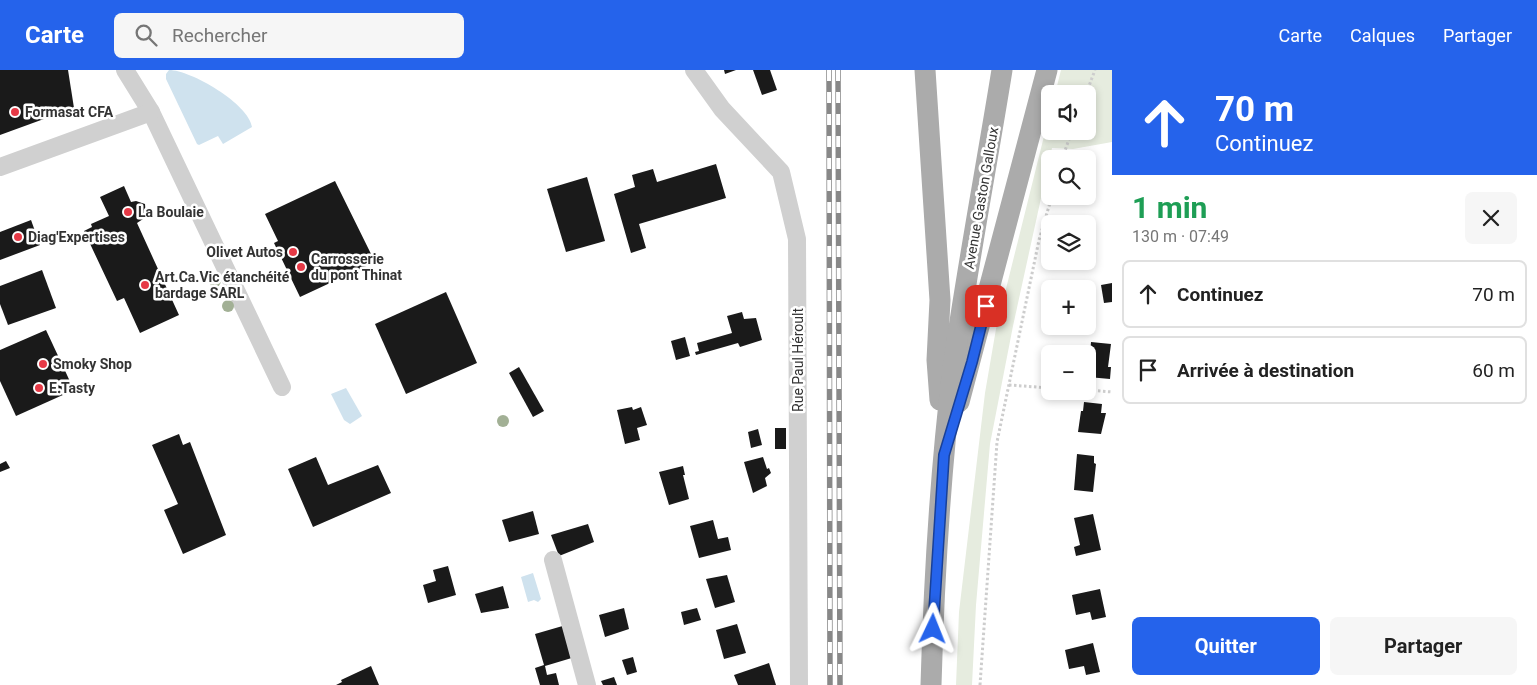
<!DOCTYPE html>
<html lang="fr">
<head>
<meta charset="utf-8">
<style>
  body { margin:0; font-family:Roboto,sans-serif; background:#f6f6f6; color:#222; height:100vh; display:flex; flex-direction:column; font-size:19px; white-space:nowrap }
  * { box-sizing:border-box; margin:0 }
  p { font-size:16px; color:#767676 }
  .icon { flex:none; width:28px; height:28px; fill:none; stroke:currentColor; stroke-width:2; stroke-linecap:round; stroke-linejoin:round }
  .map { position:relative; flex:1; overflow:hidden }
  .side { display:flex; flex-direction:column; background:#fff; width:425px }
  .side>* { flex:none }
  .hud { background:#2563eb; color:#fff; overflow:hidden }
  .fabs { position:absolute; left:1041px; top:15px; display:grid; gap:10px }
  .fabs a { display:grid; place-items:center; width:55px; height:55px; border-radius:8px; background:#fff; box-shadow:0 2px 8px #0003; font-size:25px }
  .pin { position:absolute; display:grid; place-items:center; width:42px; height:42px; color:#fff; margin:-21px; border-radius:10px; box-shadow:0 2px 8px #0006 }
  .me { position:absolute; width:55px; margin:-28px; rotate:2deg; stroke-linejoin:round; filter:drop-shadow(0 0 4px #0008) }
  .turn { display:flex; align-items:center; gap:18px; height:105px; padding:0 20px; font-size:22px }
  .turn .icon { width:65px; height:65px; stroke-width:2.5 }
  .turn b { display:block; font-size:35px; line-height:42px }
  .round { display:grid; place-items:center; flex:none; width:52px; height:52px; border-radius:8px; background:#f6f6f6 }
  .headline { display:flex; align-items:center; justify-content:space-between; height:85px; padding:0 20px }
  h1 { font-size:30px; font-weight:700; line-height:38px; color:#1e9e55 }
  .cta { display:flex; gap:10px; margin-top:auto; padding:10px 20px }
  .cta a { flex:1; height:58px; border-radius:8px; background:#2563eb; color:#fff; font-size:20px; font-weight:700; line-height:58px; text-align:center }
  .cta a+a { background:#f6f6f6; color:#222 }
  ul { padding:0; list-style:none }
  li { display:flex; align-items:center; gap:15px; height:68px; margin:0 10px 8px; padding:0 10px; border:2px solid #e0e0e0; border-radius:8px }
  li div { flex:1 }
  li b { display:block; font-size:19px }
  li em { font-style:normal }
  header { display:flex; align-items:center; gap:30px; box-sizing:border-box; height:70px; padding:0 25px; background:#2563eb; color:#fff }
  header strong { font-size:24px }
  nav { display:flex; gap:28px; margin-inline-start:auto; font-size:18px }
  .search { width:350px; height:45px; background:#f6f6f6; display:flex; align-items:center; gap:12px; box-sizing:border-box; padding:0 18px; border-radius:8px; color:#767676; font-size:19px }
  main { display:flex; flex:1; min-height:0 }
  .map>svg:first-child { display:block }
</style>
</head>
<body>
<header>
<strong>Carte</strong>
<div class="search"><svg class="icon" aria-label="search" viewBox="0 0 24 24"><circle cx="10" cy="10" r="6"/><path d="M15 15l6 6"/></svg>Rechercher</div>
<nav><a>Carte</a><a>Calques</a><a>Partager</a></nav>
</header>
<main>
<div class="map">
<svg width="1112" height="615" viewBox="0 0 1112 615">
  <rect width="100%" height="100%" fill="#fff"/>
  <polygon fill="#e6ecdf" points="1061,0 1112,0 1112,72 1073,79 1052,78 1013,256 990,374 976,535 972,615 956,615 959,542 985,323 996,259 1050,42 1050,61 1088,61 1088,24 1055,24"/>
  <g fill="#cfe2ee">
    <path d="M169 0C191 0 249 34 252 57L223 74 218 66 199 75 197 74 166 9V4Z"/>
    <polygon points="346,318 362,346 350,354 344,350 331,324"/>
    <polygon points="533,503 541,529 538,532 534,530 528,532 521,507"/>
  </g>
  <g fill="#1a1a1a">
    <polygon points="0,0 68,0 74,38 0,65"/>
    <polygon points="724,0 736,0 725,4"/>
    <polygon points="753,0 770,0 777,20 762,25"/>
    <polygon points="716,94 726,128 639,154 646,178 631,183 614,124 635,117 632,105 653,99 657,112"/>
    <polygon points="587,107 605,171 566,182 547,119"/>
    <polygon points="335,111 375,192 300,227 274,173 278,171 265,144"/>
    <polygon points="124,116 131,132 136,131 145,134 146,147 137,153 179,245 140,263 124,228 117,231 84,161 92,157 91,154 109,146 100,127"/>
    <polygon points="31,150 40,175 0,190 0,162"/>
    <polygon points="42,200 56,238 8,255 0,234 0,216"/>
    <polygon points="1112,213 1112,232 1104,233 1101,215"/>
    <polygon points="446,222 477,293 406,324 375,254"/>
    <polygon points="742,242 744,249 756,248 762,270 740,277 738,273 696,285 695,282 699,281 697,273 732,263 727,246"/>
    <polygon points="46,260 74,320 16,346 0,311 0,280"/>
    <polygon points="685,267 690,286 676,290 671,271"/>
    <polygon points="1091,272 1111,274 1108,297 1111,297 1110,309 1088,307"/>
    <polygon points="519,297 544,341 533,347 509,303"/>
    <polygon points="1084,332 1102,334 1101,343 1106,343 1101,364 1078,362 1081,341 1083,341"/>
    <polygon points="632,337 633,340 641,337 647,355 637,358 640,370 625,374 617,340"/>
    <rect x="775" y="358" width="11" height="21"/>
    <polygon points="758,359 762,375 751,378 748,362"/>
    <polygon points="179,364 183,375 190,372 226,465 183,484 164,440 178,434 152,375"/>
    <polygon points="1077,384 1094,386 1094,393 1096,394 1093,422 1074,420"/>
    <polygon points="316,387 328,415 378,395 391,423 313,457 288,399"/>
    <polygon points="763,387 767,399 769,398 771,403 765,408 767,416 753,423 744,392"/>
    <polygon points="6,391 10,398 0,402 0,394"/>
    <polygon points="683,396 685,405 683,405 689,429 669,435 659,402"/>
    <polygon points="533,441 539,464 509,472 502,450"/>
    <polygon points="1093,444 1101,480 1076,486 1074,477 1080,475 1074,448"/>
    <polygon points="713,450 718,469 728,467 731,480 699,488 690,456"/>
    <polygon points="588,454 594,472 559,486 551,465"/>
    <polygon points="448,496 456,525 428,533 423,515 436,511 433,500"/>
    <polygon points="727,505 735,532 715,538 706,509"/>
    <polygon points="503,516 509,538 481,543 475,524"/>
    <polygon points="1100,519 1106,547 1092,550 1090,542 1076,545 1072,525"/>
    <polygon points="624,538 629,559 605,567 599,545"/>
    <polygon points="697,538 701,550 684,555 681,542"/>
    <polygon points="737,554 746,583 724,589 716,560"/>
    <polygon points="566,555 575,587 545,596 547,605 556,603 559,615 540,615 535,598 544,595 535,564"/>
    <polygon points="1093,573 1100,602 1086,605 1084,596 1069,599 1065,580"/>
    <polygon points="633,587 637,602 627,605 622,590"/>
    <polygon points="769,593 776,615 738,615 734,605"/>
    <polygon points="371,596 379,615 336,615 342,612 341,610"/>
    <polygon points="614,607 617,615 603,615 601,611"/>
  </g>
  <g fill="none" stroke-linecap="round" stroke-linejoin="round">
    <g stroke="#cdcdcd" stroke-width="3" stroke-dasharray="2.5 2.5" stroke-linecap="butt">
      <polyline points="1086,24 1095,0"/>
      <polyline points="1062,89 1072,61"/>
      <polyline points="1009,315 1050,318"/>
      <polyline points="1088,320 1112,322"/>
      <polyline points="980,615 997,372 1039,170 1052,126"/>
    </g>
    <g stroke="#d0d0d0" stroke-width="18">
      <polyline points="125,0 151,42 282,317"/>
      <polyline points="694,0 722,39 781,102 797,169 799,615"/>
      <polyline points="0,97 151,42"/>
      <polyline points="553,490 587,615"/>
    </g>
    <g stroke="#ababab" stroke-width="21">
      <polyline points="925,0 940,230 937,290 940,330"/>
      <polyline points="959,332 1047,0"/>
      <path d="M931 615C934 509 940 404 953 298 967 199 986 99 1002 0"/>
    </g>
    <defs>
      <g id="rail">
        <polyline points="829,0 830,615"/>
        <polyline points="838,0 840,615"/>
      </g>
    </defs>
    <use href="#rail" stroke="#888" stroke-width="5.5"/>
    <use href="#rail" stroke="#fff" stroke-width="4" stroke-dasharray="11" stroke-linecap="butt"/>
  </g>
  <g fill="#a2b095">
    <circle cx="215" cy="211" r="6"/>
    <circle cx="228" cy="236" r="6"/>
    <circle cx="503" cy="351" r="6"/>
  </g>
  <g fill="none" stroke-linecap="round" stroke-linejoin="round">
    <defs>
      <polyline id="route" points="933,559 944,385 972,292 986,236"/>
    </defs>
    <use href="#route" stroke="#184099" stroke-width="12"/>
    <use href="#route" stroke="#2563eb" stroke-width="9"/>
  </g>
  <g fill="#e63946" stroke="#fff" stroke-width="2">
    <circle cx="15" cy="42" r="5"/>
    <circle cx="128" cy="142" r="5"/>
    <circle cx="18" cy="167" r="5"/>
    <circle cx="293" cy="182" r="5"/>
    <circle cx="301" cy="197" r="5"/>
    <circle cx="145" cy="215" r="5"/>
    <circle cx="43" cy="294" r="5"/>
    <circle cx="39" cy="318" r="5"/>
  </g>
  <g text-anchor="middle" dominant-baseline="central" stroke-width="5" stroke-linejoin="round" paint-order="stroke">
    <g font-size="14" font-weight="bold" fill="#333" stroke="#fff" text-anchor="start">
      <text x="25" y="42">Formasat CFA</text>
      <text x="138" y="142">La Boulaie</text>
      <text x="28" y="167">Diag'Expertises</text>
      <text x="283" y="182" text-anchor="end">Olivet Autos</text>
      <text x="311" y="189">Carrosserie<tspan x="311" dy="16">du pont Thinat</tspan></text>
      <text x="155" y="207">Art.Ca.Vic étanchéité<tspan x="155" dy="16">bardage SARL</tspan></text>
      <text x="53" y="294">Smoky Shop</text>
      <text x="49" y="318">E.Tasty</text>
    </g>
    <g font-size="14" fill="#333" stroke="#fff">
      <text transform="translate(981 128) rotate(-80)">Avenue Gaston Galloux</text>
      <text transform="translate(798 290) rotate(-90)">Rue Paul Héroult</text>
    </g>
  </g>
</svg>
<div class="fabs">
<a><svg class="icon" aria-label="sound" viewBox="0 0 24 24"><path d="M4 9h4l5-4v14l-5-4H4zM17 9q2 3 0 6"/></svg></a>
<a><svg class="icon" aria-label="search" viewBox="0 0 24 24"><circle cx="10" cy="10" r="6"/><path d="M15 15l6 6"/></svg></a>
<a><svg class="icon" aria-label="layers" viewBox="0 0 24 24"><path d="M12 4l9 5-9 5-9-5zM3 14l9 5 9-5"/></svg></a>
<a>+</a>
<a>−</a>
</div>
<div class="pin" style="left:986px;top:236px;background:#d93025"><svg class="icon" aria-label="arrive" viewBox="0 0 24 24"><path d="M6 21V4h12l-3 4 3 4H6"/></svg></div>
<svg class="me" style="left:933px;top:559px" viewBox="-20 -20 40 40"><path d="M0-17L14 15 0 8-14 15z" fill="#2563eb" stroke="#fff" stroke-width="4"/></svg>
</div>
<section class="side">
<div class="hud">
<div class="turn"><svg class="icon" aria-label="ahead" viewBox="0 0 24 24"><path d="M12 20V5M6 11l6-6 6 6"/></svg><div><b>70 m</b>Continuez</div></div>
</div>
<div class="headline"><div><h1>1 min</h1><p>130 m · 07:49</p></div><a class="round"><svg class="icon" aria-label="close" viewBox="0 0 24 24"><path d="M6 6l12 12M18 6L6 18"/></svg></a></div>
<ul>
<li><svg class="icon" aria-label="ahead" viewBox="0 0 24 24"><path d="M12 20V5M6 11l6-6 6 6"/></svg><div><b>Continuez</b></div><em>70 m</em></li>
<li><svg class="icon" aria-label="arrive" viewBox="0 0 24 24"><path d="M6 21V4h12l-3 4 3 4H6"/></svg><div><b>Arrivée à destination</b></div><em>60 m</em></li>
</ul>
<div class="cta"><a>Quitter</a><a>Partager</a></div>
</section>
</main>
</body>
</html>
